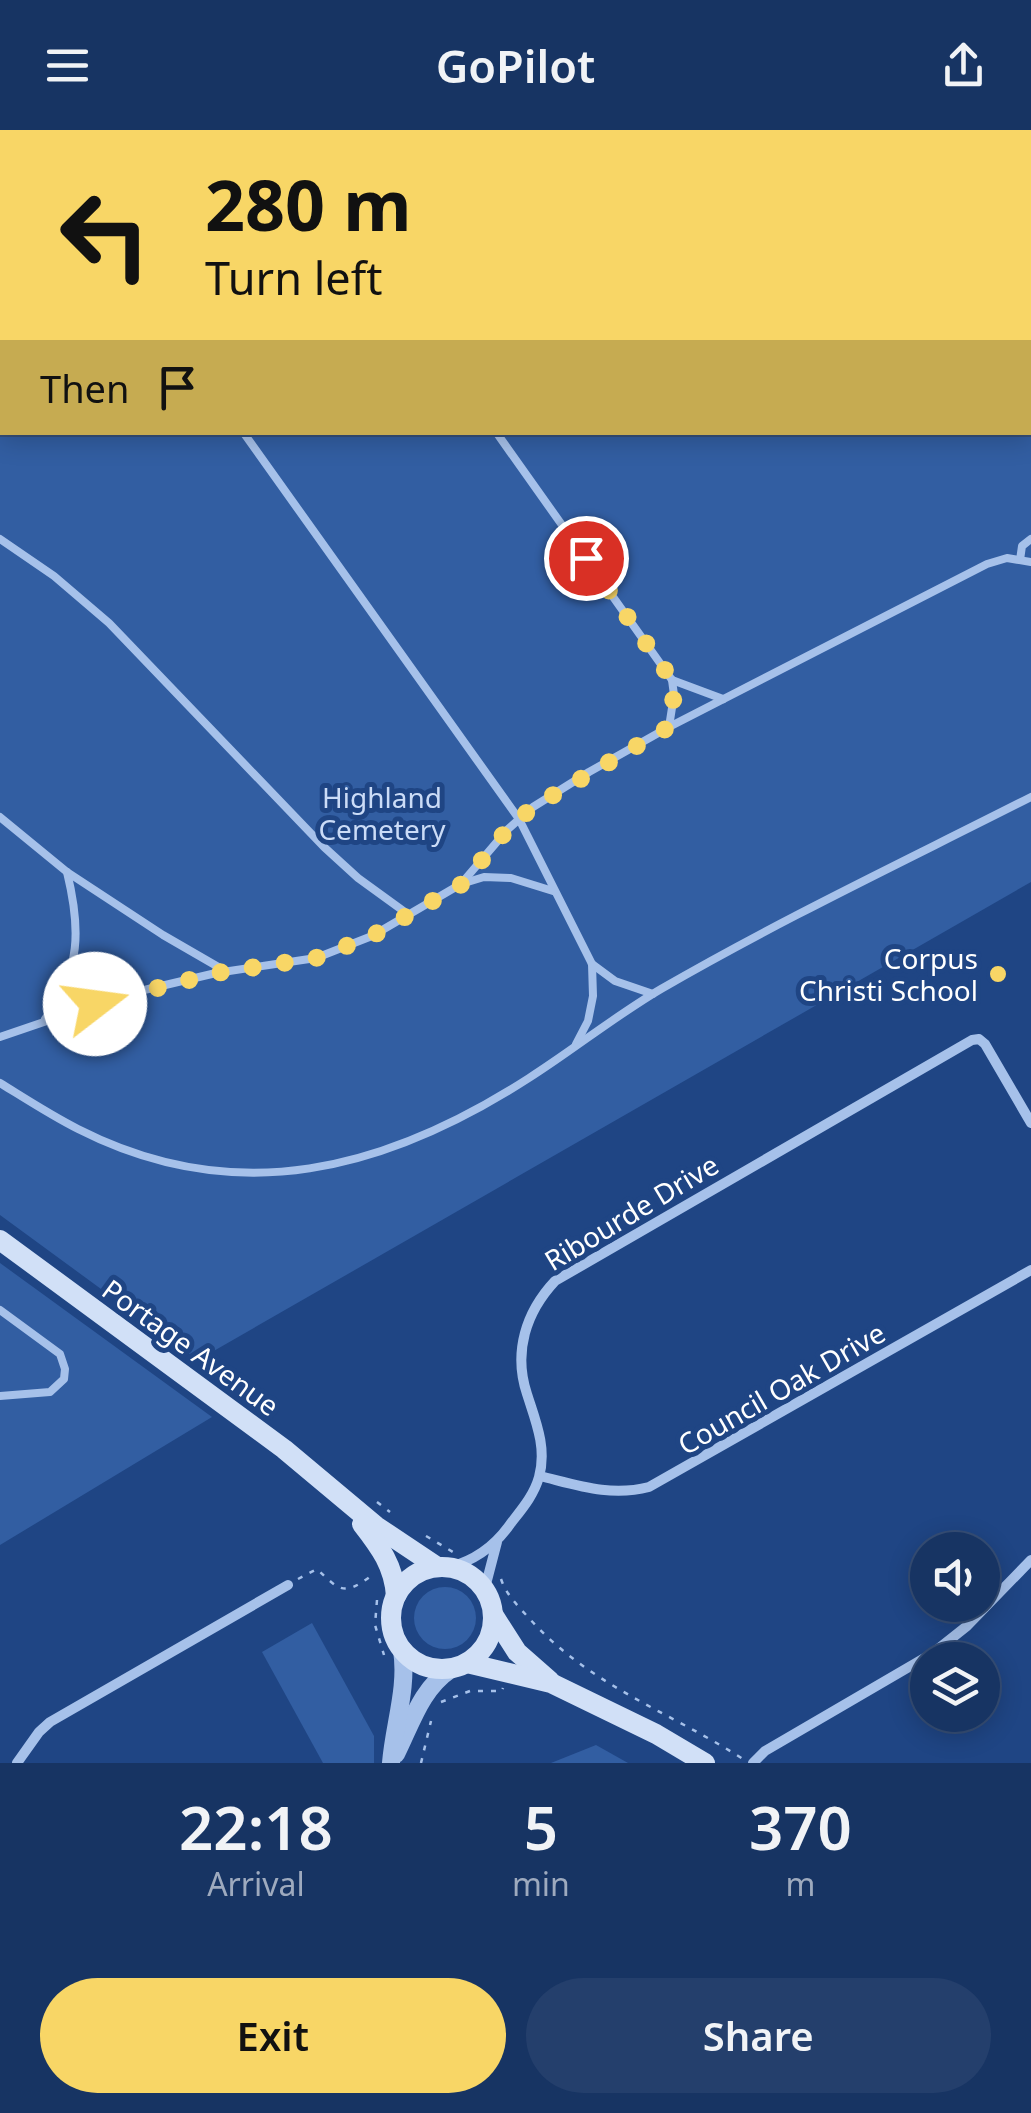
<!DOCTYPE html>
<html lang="en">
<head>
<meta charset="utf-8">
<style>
  body { margin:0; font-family:"Noto Sans",sans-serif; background:#243f6c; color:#f1f3f6; height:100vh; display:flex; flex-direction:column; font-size:38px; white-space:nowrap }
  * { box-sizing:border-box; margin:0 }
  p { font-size:32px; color:#9eaabe }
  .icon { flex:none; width:55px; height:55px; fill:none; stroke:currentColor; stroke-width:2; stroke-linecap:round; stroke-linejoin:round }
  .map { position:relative; height:1633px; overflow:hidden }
  .drawer { display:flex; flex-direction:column; background:#173463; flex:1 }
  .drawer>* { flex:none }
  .hud { position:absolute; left:0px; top:0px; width:1032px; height:305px; box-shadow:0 5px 25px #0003,0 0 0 2px #364f78; background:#f8d666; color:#111; overflow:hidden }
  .buttons { position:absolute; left:910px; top:1402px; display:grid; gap:20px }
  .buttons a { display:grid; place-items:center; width:90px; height:90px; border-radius:50%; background:#173463; box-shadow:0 5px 25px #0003,0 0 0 2px #364f78; font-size:50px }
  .pin { position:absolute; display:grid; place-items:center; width:85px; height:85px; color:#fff; margin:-42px; border:5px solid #fff; border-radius:50%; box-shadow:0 2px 10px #0007 }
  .me { position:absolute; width:110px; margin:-55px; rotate:75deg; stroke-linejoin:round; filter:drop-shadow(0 0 8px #0008) }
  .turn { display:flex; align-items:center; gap:35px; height:210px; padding:0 40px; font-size:45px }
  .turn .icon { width:130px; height:130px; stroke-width:2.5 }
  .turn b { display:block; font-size:70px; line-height:85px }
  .then { display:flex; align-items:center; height:95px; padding:0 40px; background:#0003; gap:20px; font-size:38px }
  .eta { display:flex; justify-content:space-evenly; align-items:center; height:170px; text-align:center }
  .eta b { font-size:60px; font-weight:600; line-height:70px }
  .action { display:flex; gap:20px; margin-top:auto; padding:20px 40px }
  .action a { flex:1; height:115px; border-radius:60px; background:#f8d666; color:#111; font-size:40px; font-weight:600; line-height:115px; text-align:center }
  .action a+a { background:#243f6c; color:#f1f3f6 }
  header { display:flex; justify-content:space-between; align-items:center; height:130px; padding:0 40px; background:#173463; font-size:45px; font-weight:600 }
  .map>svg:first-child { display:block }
</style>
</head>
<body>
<header><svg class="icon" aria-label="menu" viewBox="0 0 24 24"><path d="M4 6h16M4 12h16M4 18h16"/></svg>GoPilot<svg class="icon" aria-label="share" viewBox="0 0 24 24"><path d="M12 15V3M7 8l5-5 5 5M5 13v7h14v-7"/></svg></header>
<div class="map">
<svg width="1031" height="1633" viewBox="0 0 1031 1633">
  <rect width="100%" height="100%" fill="#1f4584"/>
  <g fill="#325ea2" fill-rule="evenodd">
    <path d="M0 0H1031V752L198 1230 0 1085ZM2 2H1030V302H2Z"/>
    <polygon points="0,1133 212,1287 0,1415"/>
    <circle cx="445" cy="1488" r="31"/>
    <polygon points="312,1493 374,1606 374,1633 323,1633 262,1522"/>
    <polygon points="596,1615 628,1633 551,1633"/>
  </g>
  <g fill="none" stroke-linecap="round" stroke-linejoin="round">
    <g stroke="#a6c1ea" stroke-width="2.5" stroke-dasharray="5 8" stroke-linecap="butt">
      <polyline points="323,0 324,2"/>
      <polyline points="377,1372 390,1382"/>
      <polyline points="426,1406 453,1422"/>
      <path d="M298 1449 317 1439C340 1461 344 1466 371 1446"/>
      <path d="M501 1449C506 1464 517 1475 528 1487 588 1555 668 1581 743 1629"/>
      <polyline points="377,1470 375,1495 384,1525"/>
      <polyline points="441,1572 470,1561 502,1561 503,1558"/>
      <polyline points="421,1633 431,1591"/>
    </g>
    <g stroke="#a6c1ea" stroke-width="8">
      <polyline points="103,0 104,2"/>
      <polyline points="465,0 468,2"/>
      <polyline points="1026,0 1027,2"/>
      <polyline points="87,2 89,0"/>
      <polyline points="295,2 299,0"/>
      <polyline points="1030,13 1031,16"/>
      <polyline points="0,72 2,71"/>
      <polyline points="0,296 2,295"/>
      <polyline points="243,302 519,689 592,834 593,866 588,891 576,914"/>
      <polyline points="496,302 672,550 723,569"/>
      <polyline points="0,409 54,446 109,493 324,717 358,748 409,785"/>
      <polyline points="1020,430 1022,416 1031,409"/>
      <polyline points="669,597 674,565 672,550"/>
      <polyline points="0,687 67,742 163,805 227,842"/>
      <polyline points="461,754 507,700 533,677 589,642 669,597 987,434 1007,428 1031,432"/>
      <polyline points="592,834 615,851 653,864"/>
      <path d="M45 889C81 839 81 800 67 742"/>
      <polyline points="0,907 123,865 216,843 316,828 372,806 461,754 484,747 511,748 553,761"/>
      <path d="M0 953C26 969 52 986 78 999 237 1080 386 1040 529 948 573 920 615 886 661 859 782 789 907 730 1031 667"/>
      <polyline points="0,1180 60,1224 65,1239 64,1249 50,1262 0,1266"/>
    </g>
    <g stroke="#a6c1ea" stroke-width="10">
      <path d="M540 1346C577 1355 610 1367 649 1357L1031 1140"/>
      <path d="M450 1437C476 1430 496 1415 511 1393 522 1379 534 1365 539 1347 547 1318 536 1292 527 1264 513 1222 526 1182 555 1151L972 910 979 909 985 914 1031 993"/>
      <polyline points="485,1458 497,1412"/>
      <polyline points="17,1633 39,1602 50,1592 288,1455"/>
      <polyline points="753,1633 765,1621 933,1523 967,1496 1031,1430"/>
    </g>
    <g stroke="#a6c1ea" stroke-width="18">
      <path d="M396 1624C412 1592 421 1559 451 1539"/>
      <path d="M391 1633C394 1595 408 1558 402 1520"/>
    </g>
    <g stroke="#d1e0f7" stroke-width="20">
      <polyline points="0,1110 284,1319 376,1396 436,1436"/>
      <path d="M362 1394C380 1417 394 1436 396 1466"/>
      <circle cx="442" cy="1488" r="51"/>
      <polyline points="494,1486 517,1522 550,1551"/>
      <polyline points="467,1533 551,1553 656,1604 705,1633"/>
    </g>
  </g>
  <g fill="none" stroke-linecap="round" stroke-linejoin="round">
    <polyline stroke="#f8d666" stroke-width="18" stroke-dasharray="0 32.4" points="95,874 216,843 316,828 372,806 462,754 507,700 533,677 669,597 674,565 672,550 586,428"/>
  </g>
  <circle fill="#f8d666" stroke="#1f4584" stroke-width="4" cx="998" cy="844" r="10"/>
  <g text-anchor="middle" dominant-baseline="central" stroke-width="10" stroke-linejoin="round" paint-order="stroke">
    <g font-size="28" fill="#cbdcf7" stroke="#1f4584">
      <text x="382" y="667">Highland<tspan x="382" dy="32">Cemetery</tspan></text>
    </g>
    <g font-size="28" fill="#fff" stroke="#1f4584" text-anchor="end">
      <text x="978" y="828">Corpus<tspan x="978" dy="32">Christi School</tspan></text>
    </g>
    <g font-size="28" fill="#fff" stroke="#1f4584">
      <text transform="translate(631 1082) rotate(-31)">Ribourde Drive</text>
      <text transform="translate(191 1217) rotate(36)">Portage Avenue</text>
      <text transform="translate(781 1258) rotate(-30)">Council Oak Drive</text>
    </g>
  </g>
</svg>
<div class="buttons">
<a><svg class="icon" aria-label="sound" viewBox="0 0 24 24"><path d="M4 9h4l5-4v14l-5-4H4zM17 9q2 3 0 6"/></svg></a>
<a><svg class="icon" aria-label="layers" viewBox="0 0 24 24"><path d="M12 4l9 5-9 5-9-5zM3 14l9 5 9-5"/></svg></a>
</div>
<div class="pin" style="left:586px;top:428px;background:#d93025"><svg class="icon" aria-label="arrive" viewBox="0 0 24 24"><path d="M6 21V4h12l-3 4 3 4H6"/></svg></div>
<svg class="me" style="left:95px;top:874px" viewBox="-20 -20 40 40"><circle r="19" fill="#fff"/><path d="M0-13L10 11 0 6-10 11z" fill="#f8d666"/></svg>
<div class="hud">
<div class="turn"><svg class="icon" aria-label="left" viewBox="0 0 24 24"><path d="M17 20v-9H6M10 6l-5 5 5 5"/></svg><div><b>280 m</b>Turn left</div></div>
<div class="then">Then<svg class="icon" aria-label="arrive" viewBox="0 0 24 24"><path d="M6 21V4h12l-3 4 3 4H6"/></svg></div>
</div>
</div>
<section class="drawer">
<div class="eta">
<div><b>22:18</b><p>Arrival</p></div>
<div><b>5</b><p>min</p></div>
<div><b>370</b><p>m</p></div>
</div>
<div class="action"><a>Exit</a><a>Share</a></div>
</section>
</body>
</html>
